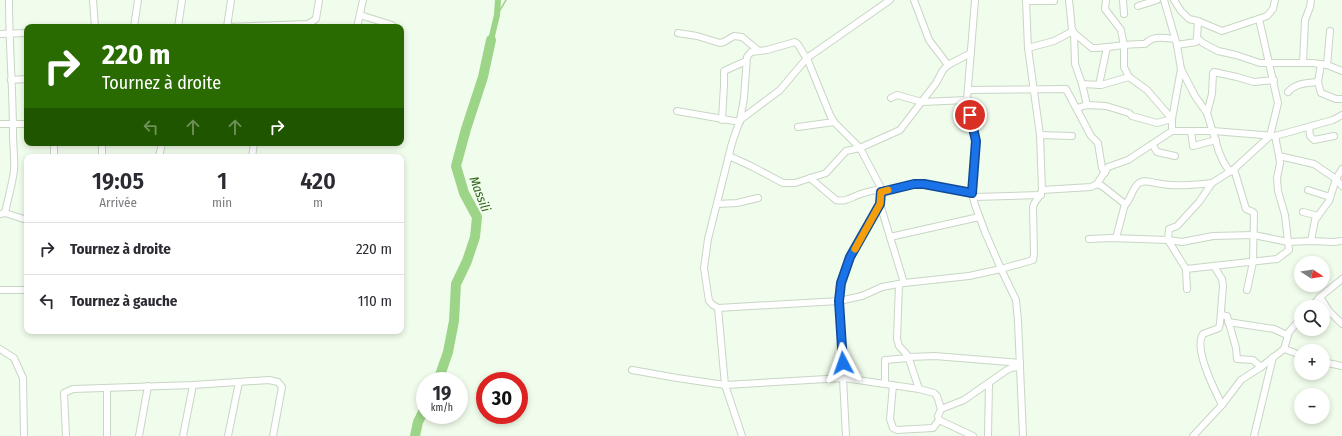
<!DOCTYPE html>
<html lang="fr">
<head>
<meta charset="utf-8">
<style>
  body { margin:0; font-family:"Fira Sans Condensed",sans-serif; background:#f2f2f3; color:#2b2b33; height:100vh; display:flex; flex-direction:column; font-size:15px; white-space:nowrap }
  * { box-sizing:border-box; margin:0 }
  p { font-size:13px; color:#7c7c81 }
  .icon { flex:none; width:22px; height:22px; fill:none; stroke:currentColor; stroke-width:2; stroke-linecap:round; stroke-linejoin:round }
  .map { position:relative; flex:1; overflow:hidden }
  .drawer { position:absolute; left:24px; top:154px; width:380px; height:180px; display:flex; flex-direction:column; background:#fff; border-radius:8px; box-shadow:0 2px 6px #0003 }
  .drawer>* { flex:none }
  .guide { position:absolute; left:24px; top:24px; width:380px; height:122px; border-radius:8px; box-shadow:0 2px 6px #0003; background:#296b00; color:#fff; overflow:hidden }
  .needle { width:26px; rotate:102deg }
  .tools { position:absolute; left:1294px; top:256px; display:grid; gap:8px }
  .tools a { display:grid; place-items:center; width:36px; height:36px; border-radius:50%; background:#fff; box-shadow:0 2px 6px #0003; font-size:20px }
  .speed { position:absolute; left:416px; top:372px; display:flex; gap:8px; font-size:20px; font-weight:700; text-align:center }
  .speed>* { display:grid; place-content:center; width:52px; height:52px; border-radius:50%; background:#fff; box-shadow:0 2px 6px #0003; line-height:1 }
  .speed small { font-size:10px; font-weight:400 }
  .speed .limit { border:6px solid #d22; background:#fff; color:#111 }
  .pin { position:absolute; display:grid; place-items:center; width:34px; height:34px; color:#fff; margin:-17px; border:2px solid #fff; border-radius:50%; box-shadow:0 1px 4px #0007 }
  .me { position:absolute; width:44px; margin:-22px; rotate:356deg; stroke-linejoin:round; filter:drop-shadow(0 0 3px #0008) }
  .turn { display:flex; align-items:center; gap:14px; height:84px; padding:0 12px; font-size:18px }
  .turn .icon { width:52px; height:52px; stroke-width:2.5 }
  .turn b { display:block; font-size:28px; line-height:34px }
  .lanes { display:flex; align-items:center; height:38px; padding:0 12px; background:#0003; justify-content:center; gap:20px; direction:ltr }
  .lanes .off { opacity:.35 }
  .eta { display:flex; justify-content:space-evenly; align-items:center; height:68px; text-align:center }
  .eta b { font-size:24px; font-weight:600; line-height:28px }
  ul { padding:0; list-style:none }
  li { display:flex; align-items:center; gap:12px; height:52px; padding:0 12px; border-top:1px solid #e1e1e2 }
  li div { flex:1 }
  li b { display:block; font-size:15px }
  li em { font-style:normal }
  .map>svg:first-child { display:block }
</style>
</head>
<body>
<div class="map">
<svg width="1342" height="436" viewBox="0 0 1342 436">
  <rect width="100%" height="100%" fill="#f1fdec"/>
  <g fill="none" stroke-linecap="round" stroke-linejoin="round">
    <polyline stroke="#9cd588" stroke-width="1.5" points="497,15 506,0"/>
    <polyline stroke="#9cd588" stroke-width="6" points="491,40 497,15 498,0"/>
    <g stroke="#9cd588" stroke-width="10">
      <polyline points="438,381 448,352 454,321 456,284 467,261 475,237 477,217 464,193 456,166 466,129 483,77 491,40"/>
      <polyline points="415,436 418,422 425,408"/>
    </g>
    <defs>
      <g id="minor">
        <polyline points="93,0 95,27"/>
        <polyline points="231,0 227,27 308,24 316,19 319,0"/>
        <polyline points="914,0 929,40 948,65"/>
        <polyline points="975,0 967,100 976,141 972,193 975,205 985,232 1001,269 1016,300 1018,321 1023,436"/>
        <polyline points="1069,0 1072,30 1074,33 1075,64 1082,84 1087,105"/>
        <polyline points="1123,0 1124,14"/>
        <polyline points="1164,0 1177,45 1181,69 1195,96 1207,113 1219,152 1224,163 1230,172"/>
        <polyline points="1174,0 1181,11 1189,19 1198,21 1222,31 1267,16 1273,9 1275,0"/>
        <polyline points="1026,1 1054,1"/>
        <polyline points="1138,6 1157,0"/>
        <polyline points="360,15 392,25"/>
        <polyline points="134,27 138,0"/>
        <polyline points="178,27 182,0"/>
        <polyline points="357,27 363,0"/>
        <polyline points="678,33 697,36 720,43 724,42 734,36 742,37 759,51"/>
        <path d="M1074 33 1092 48C1110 48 1127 43 1145 44 1153 35 1164 38 1175 39"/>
        <polyline points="0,34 27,33"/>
        <polyline points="1197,38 1198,21"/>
        <polyline points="1177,45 1196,42 1197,38 1203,43 1218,51 1236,55 1260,63 1313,63 1327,65 1342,71"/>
        <polyline points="1028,48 1054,41 1073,31"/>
        <polyline points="1303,63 1305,20 1310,7 1311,0"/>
        <polyline points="1321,64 1318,82 1321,93 1336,99 1342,99"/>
        <polyline points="1327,65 1330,31"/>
        <polyline points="11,80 27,79"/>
        <polyline points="1082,84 1101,85 1129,77"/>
        <polyline points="1099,85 1107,47"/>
        <polyline points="968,90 1066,89 1091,136 1098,143 1102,168 1105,173"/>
        <path d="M1288 92C1296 83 1307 83 1318 82"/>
        <polyline points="891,98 897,95 922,102 967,100"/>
        <polyline points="1077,108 1087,105 1106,106 1129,113 1132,116 1157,123 1172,119 1147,90 1129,77 1124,67 1124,46 1121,30 1105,9 1106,0"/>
        <polyline points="677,111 740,122"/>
        <polyline points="1207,113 1212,94 1213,73 1214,72 1237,77 1254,82 1274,80"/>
        <polyline points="722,120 724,85 724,71 746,61"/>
        <polyline points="740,120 780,90 807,58 890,0"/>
        <polyline points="0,124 27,124"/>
        <polyline points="798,127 834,122"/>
        <polyline points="1309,127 1310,136 1314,140 1334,136"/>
        <polyline points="1172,131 1172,119 1181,69"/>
        <polyline points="1191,131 1193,146 1216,140"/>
        <polyline points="1040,135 1072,136"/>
        <polyline points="1275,136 1279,156 1314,164 1336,179 1342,169"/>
        <polyline points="54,143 54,157"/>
        <polyline points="102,143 102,157"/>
        <polyline points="1152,144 1157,152 1175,156"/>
        <polyline points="729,156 751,166 783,183 795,183 826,173 846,151 860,148 900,130 936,83 943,70 948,65 971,53"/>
        <polyline points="159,157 162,143"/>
        <polyline points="252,157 254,143"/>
        <polyline points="1234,169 1246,209 1253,212 1254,213 1253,262 1247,290"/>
        <path d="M810 178 836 200C845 202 850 198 858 195 865 192 873 191 880 189"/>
        <polyline points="1097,184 1102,186 1125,204 1116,238"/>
        <polyline points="1042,190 1091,187 1097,184 1108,167 1128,160 1172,131 1213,131 1275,136 1333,120 1342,115"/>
        <polyline points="1308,190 1330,197"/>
        <polyline points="881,192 914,184 924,184 972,193"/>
        <polyline points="973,197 1041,195"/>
        <polyline points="717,204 737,203 758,198"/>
        <path d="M1125 205C1131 199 1132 189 1138 184 1143 179 1150 182 1156 183 1174 187 1194 185 1212 183"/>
        <polyline points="1303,212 1318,216"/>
        <path d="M5 213C8 198 12 185 14 171 15 159 13 146 13 134 13 89 9 45 9 0"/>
        <polyline points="0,214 5,213 27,220"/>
        <polyline points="890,237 979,217"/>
        <polyline points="1089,239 1111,238 1168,240 1182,242 1213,236 1254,235 1288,242 1311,241 1333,242 1342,241"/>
        <polyline points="1311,241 1315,220 1329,201 1336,179 1342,186"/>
        <path d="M1214 266 1222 279 1223 286 1220 323 1219 328 1203 334C1193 348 1215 391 1222 405"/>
        <polyline points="1186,269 1277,259 1289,250 1285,215 1278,191 1277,178 1280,163 1279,156"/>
        <polyline points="899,284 897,339 899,346 909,357"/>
        <polyline points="1187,289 1186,269 1168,240 1169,229 1177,226 1199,202 1212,183 1234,169 1270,136 1278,103 1259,19"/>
        <polyline points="0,290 27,290"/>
        <polyline points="1320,297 1329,311 1342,324"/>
        <polyline points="1311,307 1320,297 1342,279"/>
        <path d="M718 308 713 305 709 301 704 268 708 239 732 143 740 120 744 98 747 57 751 52 767 50 795 42C800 44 802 54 807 58L830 115 834 122 860 148 880 186V204L904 283"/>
        <polyline points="1221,315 1227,316 1236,348 1237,359 1253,360 1261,367"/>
        <polyline points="1228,322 1274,329 1287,335"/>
        <polyline points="0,349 14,358 23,378 24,436"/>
        <polyline points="1284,349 1301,355"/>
        <polyline points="1323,362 1342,366"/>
        <polyline points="632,370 677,378 725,385 844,378 919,389 934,393 937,396 941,409 938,416 939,420 933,428 897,430 893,428 890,419 893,385"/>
        <polyline points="885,384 885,360 909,358"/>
        <polyline points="107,388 107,436"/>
        <polyline points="919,389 909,359 909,357 935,356 1020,363"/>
        <polyline points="941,409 964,400 1007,370 1011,368 1020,367"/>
        <polyline points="939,420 973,436"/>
        <polyline points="66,436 64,393 73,389 193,385 269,380 278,382 282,387 273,436"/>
        <polyline points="139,436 148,386"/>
        <polyline points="183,436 193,385"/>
        <polyline points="228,436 239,382"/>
        <path d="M742 436 725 385 718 308 839 301 862 296 882 287 904 283 969 276 1001 269 1033 260 1034 254 1033 207C1034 201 1040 198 1042 190L1040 135 1028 48 1026 0"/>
        <polyline points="846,436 839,301 841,283 847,264 880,204"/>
        <polyline points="988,436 989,383"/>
        <polyline points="1193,436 1222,405 1241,380 1261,367 1284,349 1289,332 1301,318"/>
        <polyline points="1254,436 1273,357"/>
      </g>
    </defs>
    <use href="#minor" stroke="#c9d5c5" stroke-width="8"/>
    <use href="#minor" stroke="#fff" stroke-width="6"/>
  </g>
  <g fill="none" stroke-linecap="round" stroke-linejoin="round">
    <defs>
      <polyline id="route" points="843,363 839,301 841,283 850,257 880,204 881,192 914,184 924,184 972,193 976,141 970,115"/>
    </defs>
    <use href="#route" stroke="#114b97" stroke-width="10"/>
    <use href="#route" stroke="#1a73e8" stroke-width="7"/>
    <polyline stroke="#f59e0b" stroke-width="7" points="855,249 880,204 881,192 888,190"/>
  </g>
  <g text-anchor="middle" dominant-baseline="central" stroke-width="3.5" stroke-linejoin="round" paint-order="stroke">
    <g font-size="13" font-style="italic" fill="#2f6318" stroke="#f1fdec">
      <text transform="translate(480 194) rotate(69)">Massili</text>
    </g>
  </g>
</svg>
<div class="tools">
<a><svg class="needle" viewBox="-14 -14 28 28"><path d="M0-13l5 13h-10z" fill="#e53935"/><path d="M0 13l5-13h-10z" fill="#7c7c81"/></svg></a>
<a><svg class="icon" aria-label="search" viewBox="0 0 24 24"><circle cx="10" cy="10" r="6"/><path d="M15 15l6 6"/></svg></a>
<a>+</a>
<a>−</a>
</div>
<div class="speed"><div>19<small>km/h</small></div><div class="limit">30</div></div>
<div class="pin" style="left:970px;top:115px;background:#d93025"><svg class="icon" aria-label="arrive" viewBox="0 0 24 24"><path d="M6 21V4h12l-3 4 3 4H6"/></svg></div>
<svg class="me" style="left:843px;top:363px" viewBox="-20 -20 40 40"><path d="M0-17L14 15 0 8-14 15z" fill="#1a73e8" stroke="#fff" stroke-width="4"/></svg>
<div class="guide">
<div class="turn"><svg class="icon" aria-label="right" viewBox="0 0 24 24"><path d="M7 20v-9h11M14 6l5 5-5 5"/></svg><div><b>220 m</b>Tournez à droite</div></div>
<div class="lanes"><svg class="icon off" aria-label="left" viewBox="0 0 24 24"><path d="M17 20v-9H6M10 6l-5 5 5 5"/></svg><svg class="icon off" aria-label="ahead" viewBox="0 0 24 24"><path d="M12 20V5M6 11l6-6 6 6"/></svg><svg class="icon off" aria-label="ahead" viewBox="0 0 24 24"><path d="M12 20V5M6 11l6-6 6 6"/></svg><svg class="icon" aria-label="right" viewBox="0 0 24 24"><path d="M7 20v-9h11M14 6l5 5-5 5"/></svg></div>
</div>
<section class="drawer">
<div class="eta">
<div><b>19:05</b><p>Arrivée</p></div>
<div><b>1</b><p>min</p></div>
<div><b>420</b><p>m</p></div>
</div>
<ul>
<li><svg class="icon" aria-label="right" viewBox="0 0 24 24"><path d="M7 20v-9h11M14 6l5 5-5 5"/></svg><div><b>Tournez à droite</b></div><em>220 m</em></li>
<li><svg class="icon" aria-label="left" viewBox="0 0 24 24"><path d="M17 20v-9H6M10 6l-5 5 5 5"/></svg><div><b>Tournez à gauche</b></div><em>110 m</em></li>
</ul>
</section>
</div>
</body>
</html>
